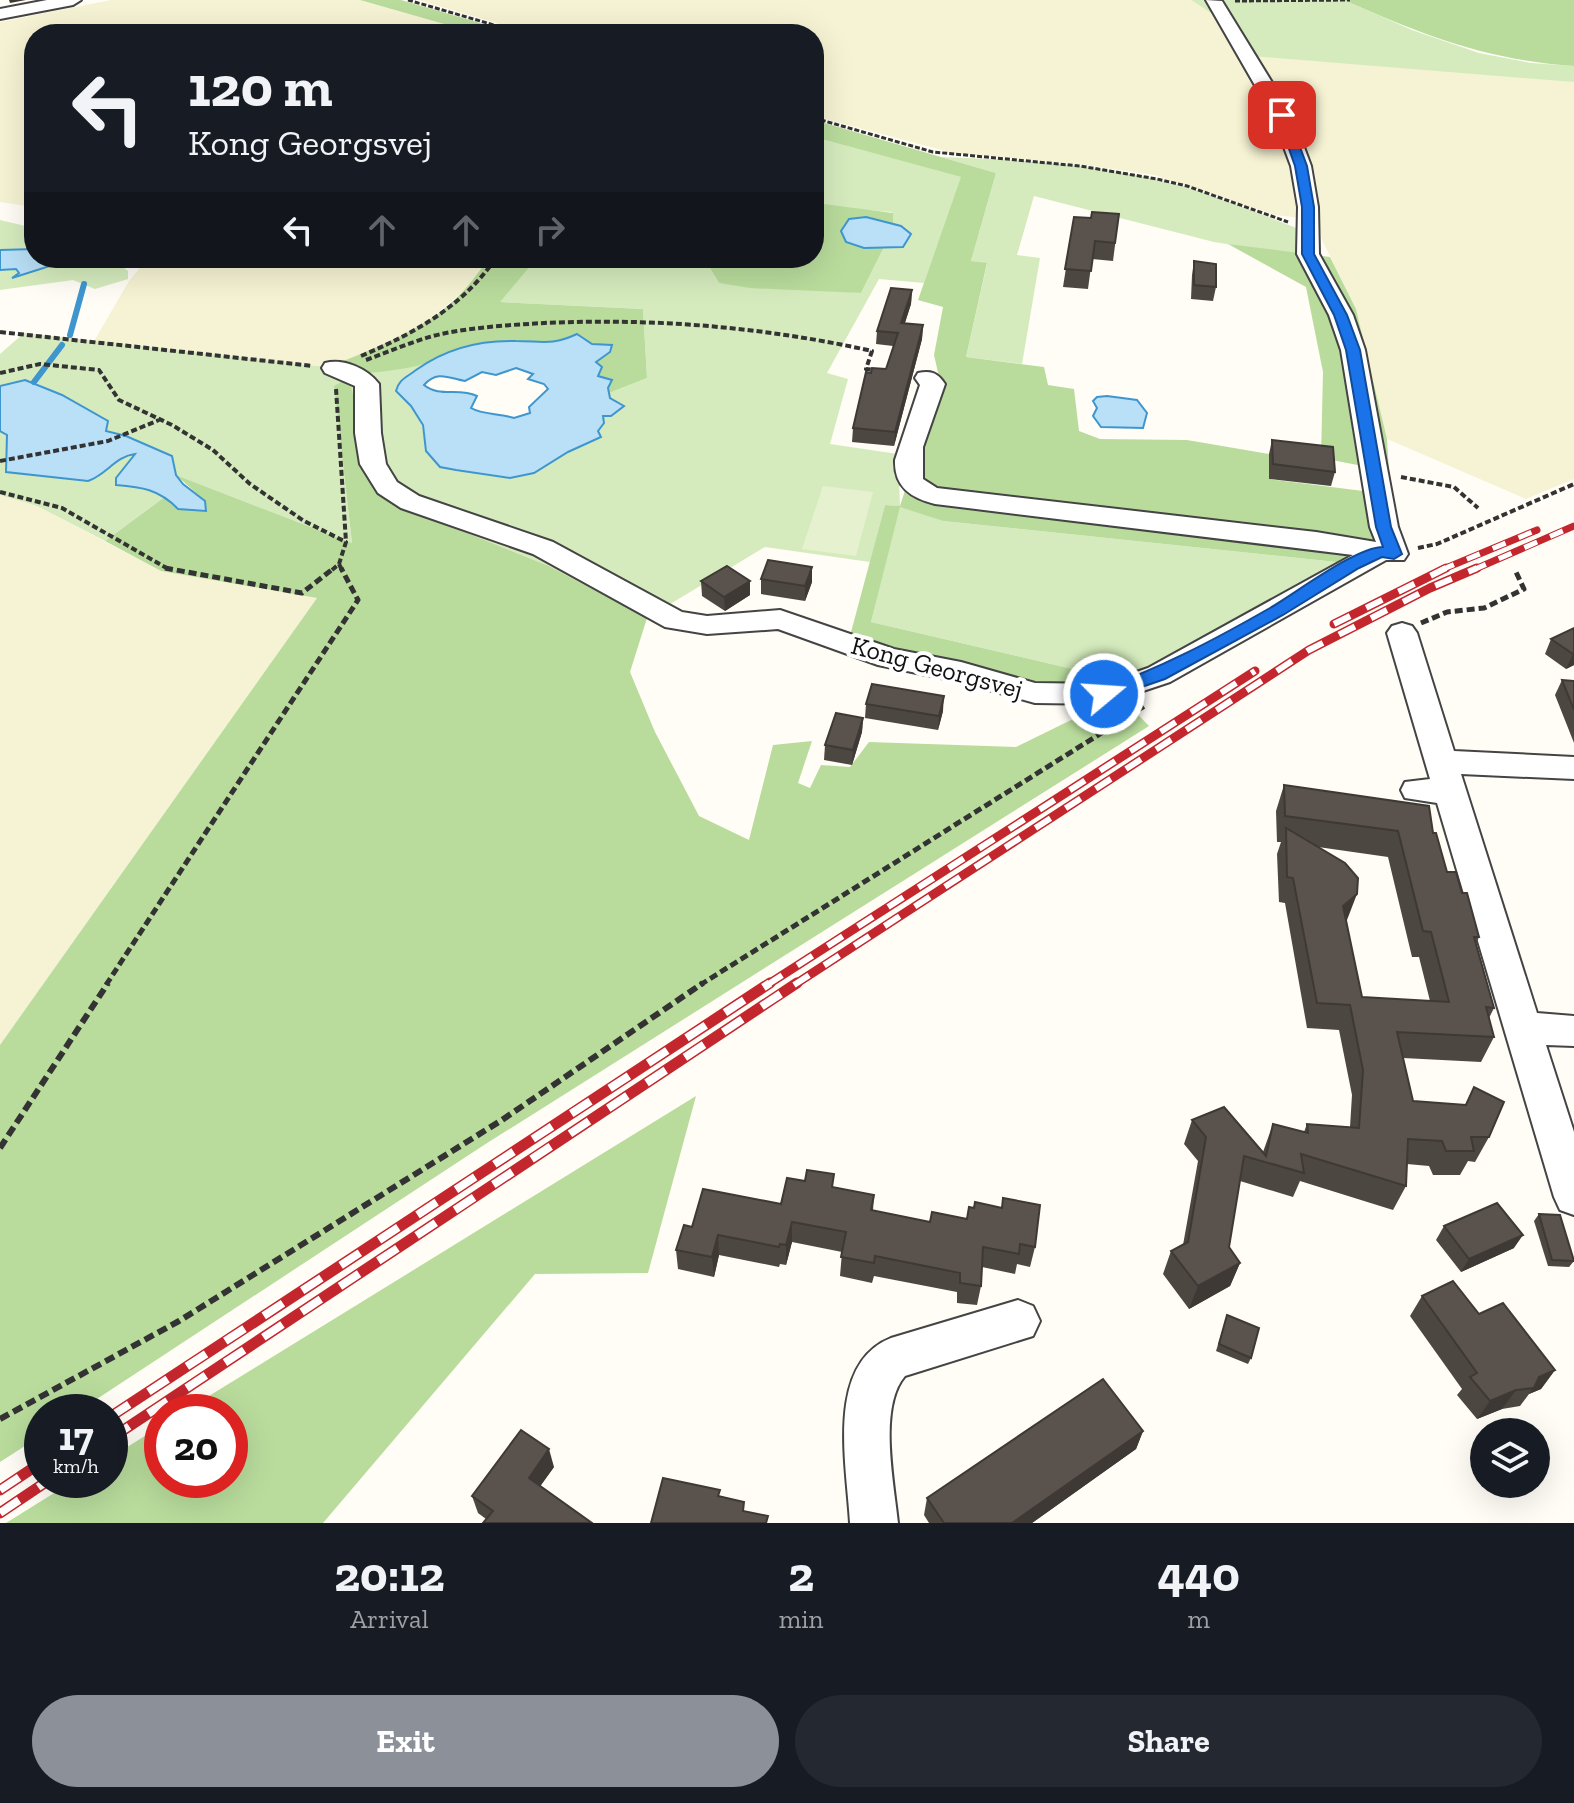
<!DOCTYPE html>
<html lang="en">
<head>
<meta charset="utf-8">
<style>
  body { margin:0; font-family:"Zilla Slab",serif; background:#242831; color:#f1f3f6; height:100vh; display:flex; flex-direction:column; font-size:30px; white-space:nowrap }
  * { box-sizing:border-box; margin:0 }
  p { font-size:26px; color:#9ea1a6 }
  .icon { flex:none; width:44px; height:44px; fill:none; stroke:currentColor; stroke-width:2; stroke-linecap:round; stroke-linejoin:round }
  .map { position:relative; height:1523px; overflow:hidden }
  .panel { display:flex; flex-direction:column; background:#171b24; flex:1 }
  .panel>* { flex:none }
  .guide { position:absolute; left:24px; top:24px; width:800px; height:244px; border-radius:32px; box-shadow:0 8px 32px #0002; background:#171b24; color:#f1f3f6; overflow:hidden }
  .controls { position:absolute; left:1470px; top:1418px; display:grid; gap:16px }
  .controls a { display:grid; place-items:center; width:80px; height:80px; border-radius:50%; background:#171b24; box-shadow:0 8px 32px #0002; font-size:40px }
  .speed { position:absolute; left:24px; top:1394px; display:flex; gap:16px; font-size:40px; font-weight:700; text-align:center }
  .speed>* { display:grid; place-content:center; width:104px; height:104px; border-radius:50%; background:#171b24; box-shadow:0 8px 32px #0002; line-height:1 }
  .speed small { font-size:20px; font-weight:400 }
  .speed .limit { border:12px solid #d22; background:#fff; color:#111 }
  .pin { position:absolute; display:grid; place-items:center; width:68px; height:68px; color:#fff; margin:-34px; border-radius:16px; box-shadow:0 4px 12px #0006 }
  .me { position:absolute; width:88px; margin:-44px; rotate:72deg; stroke-linejoin:round; filter:drop-shadow(0 0 6px #0008) }
  .turn { display:flex; align-items:center; gap:28px; height:168px; padding:0 32px; font-size:36px }
  .turn .icon { width:104px; height:104px; stroke-width:2.5 }
  .turn b { display:block; font-size:56px; line-height:68px }
  .lanes { display:flex; align-items:center; height:76px; padding:0 32px; background:#0003; justify-content:center; gap:40px; direction:ltr }
  .lanes .off { opacity:.35 }
  .eta { display:flex; justify-content:space-evenly; align-items:center; height:136px; text-align:center }
  .eta b { font-size:48px; font-weight:800; line-height:56px }
  .button { display:flex; gap:16px; margin-top:auto; padding:16px 32px }
  .button a { flex:1; height:92px; border-radius:48px; background:#8c9099; color:#fff; font-size:32px; font-weight:800; line-height:92px; text-align:center }
  .button a+a { background:#242831; color:#f1f3f6 }
  .map>svg:first-child { display:block }
</style>
</head>
<body>
<div class="map">
<svg width="1574" height="1523" viewBox="0 0 1574 1523">
  <rect width="100%" height="100%" fill="#fffdf5"/>
  <g fill="#f6f3d4">
    <polygon points="111,0 360,0 479,34 34,34 34,207 0,202 0,22"/>
    <polygon points="418,0 1191,0 1217,17 1284,133 1293,160 1301,218 1275,215 1154,175 1078,164 953,153 814,116 814,34 534,34"/>
    <polygon points="1253,56 1574,80 1574,479 1526,499 1387,439 1356,309 1322,240 1308,158"/>
    <polygon points="135,258 488,258 472,284 417,330 334,365 318,366 94,341 129,281 143,264"/>
    <polygon points="0,495 37,506 161,571 317,598 0,1045"/>
  </g>
  <g fill="#d5ebbd">
    <polygon points="1191,0 1344,0 1412,30 1479,53 1531,63 1574,66 1574,82 1239,55 1217,17"/>
    <path d="M814 137 962 177 924 283 879 279 827 373 848 379 830 444 898 454 900 506 943 521 1346 563 1128 682 871 622 899 506 885 505 870 562 765 547 647 618 549 566 403 507 334 387 352 543 176 475 171 456 126 436 106 431 62 395 34 382 25 380 0 386V354L24 333 318 366 334 365 359 373 424 364 396 391C408 404 424 417 423 435L456 470 510 478 534 473 568 452 601 437 598 431 603 416 623 406 610 398 609 393 647 378 643 309 499 302 537 258H704L719 283 861 293 884 247 903 246 901 226 893 224 892 212 814 206Z"/>
    <path d="M941 157C1020 160 1102 164 1178 185 1217 196 1255 212 1294 227L1301 231 1303 256 1214 242 1034 196 1017 255 1040 258 1022 364 966 357 987 264 971 261 996 173Z"/>
    <polygon points="0,220 34,228 34,249 0,250"/>
    <polygon points="54,258 111,258 128,271 128,279 95,289 73,280 0,290 0,270 16,269 19,272 15,277 50,266"/>
    <polygon points="0,431 7,435 6,472 97,478 124,455 136,454 144,487 166,496 105,541 37,506 0,495"/>
  </g>
  <g fill="#b9dc9c">
    <polygon points="360,0 401,0 518,34 479,34"/>
    <path d="M1344 0H1574V66C1486 60 1423 35 1344 0Z"/>
    <polygon points="814,120 996,173 971,261 987,263 966,357 1044,367 1048,385 1074,389 1079,431 1100,439 1187,440 1269,454 1269,479 1371,492 1378,544 1346,563 943,521 900,507 871,622 1128,682 1039,690 850,636 885,505 900,506 940,381 934,355 943,307 918,300 961,177 814,137"/>
    <polygon points="816,203 893,213 893,224 866,217 849,219 841,231 864,248 884,247 861,293 750,288 719,283 704,258 814,258"/>
    <polygon points="1228,244 1330,257 1356,309 1387,439 1389,471 1321,458 1323,372 1306,287"/>
    <path d="M488 258H537L500 302 643 309 647 378 609 393 598 376 592 344 577 335C543 350 508 338 472 345 455 348 441 355 426 363 415 368 370 374 358 373 350 372 342 368 334 365 398 338 450 321 488 258Z"/>
    <polygon points="349,378 371,469 403,507 549,566 647,618 630,672 655,732 699,816 749,840 773,745 812,741 798,783 810,788 821,765 850,767 869,742 1016,747 1120,696 1149,726 484,1145 77,1412 42,1412 42,1435 0,1462 0,1045 317,598 161,571 105,541 166,496 178,509 205,501 176,475 352,543 334,386"/>
    <polygon points="696,1096 648,1273 535,1274 323,1523 6,1523 75,1480 110,1480 110,1458 162,1425 162,1480 230,1480 230,1412 183,1412"/>
  </g>
  <polygon fill="#e6f2cf" points="823,486 873,492 856,556 802,549"/>
  <g fill="#b9e0f7" stroke="#3f96cf" stroke-width="2" fill-rule="evenodd">
    <polygon points="866,217 901,226 911,234 903,247 864,248 846,242 841,231 849,219"/>
    <polygon points="34,249 34,258 54,258 50,266 12,278 19,273 16,269 0,270 0,250"/>
    <path d="M577 334 592 344 612 345 610 352 596 362 602 367 598 376 612 380 608 388 610 398 624 406 611 416H603L604 423 598 431 601 437 568 452 534 473 510 478 456 470 440 467 426 451 423 425 411 406 396 391C399 379 406 378 416 370 445 349 480 340 516 341 542 341 551 346 577 334ZM516 368 533 374 528 379 544 384 548 389 529 407 530 413 514 418C499 413 483 415 471 408L477 396C459 387 440 398 424 385 437 370 449 378 465 381L482 372 496 375Z"/>
    <path d="M25 380 62 395 108 421 106 431 126 436 172 456 176 475 183 484 205 501 206 511 178 509C159 489 141 487 116 485V478L135 454C116 456 106 475 88 481L6 472 7 435 0 431V386Z"/>
    <polygon points="1107,396 1137,400 1147,413 1143,428 1101,427 1093,416 1097,408 1093,401 1097,397"/>
  </g>
  <g fill="none" stroke-linecap="round" stroke-linejoin="round">
    <g stroke="#3f96cf" stroke-width="6">
      <polyline points="70,335 84,284"/>
      <polyline points="34,382 62,345"/>
    </g>
    <defs>
      <g id="minor">
        <polygon points="47,0 81,0 73,5 0,19 0,9"/>
        <path d="M1206 0 1222 1 1292 115 1311 166 1318 207 1319 254 1353 315 1365 350 1398 527 1408 554 1404 560H1386L1170 682 1104 704 1035 703 960 682 878 665 778 629 707 634 665 627 533 554 401 508 378 493 360 464 355 433V386L325 373 322 368 325 363C344 358 368 369 379 384L381 433 386 464 397 482 419 496 553 542 682 612 707 616 780 610 894 649 961 662 1035 683 1102 684 1148 668 1353 555 935 504C911 498 894 487 895 460L920 385 915 378 918 373C931 370 938 373 945 384L923 447V479L937 488 1316 532 1376 542 1370 527 1341 350 1329 315 1297 254 1298 207 1291 166 1272 115Z"/>
        <polygon points="1402,623 1412,626 1417,633 1454,751 1574,757 1574,779 1461,774 1537,1013 1574,1016 1574,1046 1546,1045 1574,1132 1574,1215 1560,1210 1554,1197 1437,803 1405,798 1401,790 1405,782 1430,779 1387,633 1392,626"/>
        <path d="M1018 1300 1033 1306 1040 1321 1033 1336 905 1376C878 1407 894 1483 898 1523H850C847 1466 825 1364 891 1338Z"/>
      </g>
    </defs>
    <use href="#minor" stroke="#444" stroke-width="4"/>
    <g stroke="#333" stroke-width="3" stroke-dasharray="5 2" stroke-linecap="butt">
      <polyline points="408,0 525,34"/>
      <polyline points="1235,1 1350,0"/>
      <polyline points="814,118 933,152 1080,166 1157,179 1187,186 1288,222"/>
    </g>
    <g stroke="#333" stroke-width="4" stroke-dasharray="6 3" stroke-linecap="butt">
      <polyline points="0,332 313,366"/>
      <path d="M361 356C415 333 462 307 496 258"/>
      <path d="M366 360C391 351 415 340 441 334 475 327 510 325 544 323 655 318 764 327 872 351L866 369 875 370"/>
      <polyline points="0,373 40,364 99,370 119,400 172,425 213,450 250,484 304,521 346,542 339,564 332,570"/>
      <polyline points="336,389 346,542"/>
      <polyline points="0,461 108,441 159,420"/>
      <polyline points="1401,477 1454,487 1478,508"/>
      <polyline points="0,492 62,508 170,570"/>
      <polyline points="1418,548 1437,544 1574,484"/>
      <polyline points="339,564 342,570"/>
    </g>
    <g stroke="#333" stroke-width="5" stroke-dasharray="8 4" stroke-linecap="butt">
      <polyline points="165,568 302,593 334,568"/>
      <polyline points="1421,623 1447,612 1484,608 1524,589 1516,572"/>
      <polyline points="106,985 358,600 341,568"/>
      <polyline points="700,985 1146,705"/>
    </g>
    <g stroke="#333" stroke-width="6" stroke-dasharray="10 5" stroke-linecap="butt">
      <polyline points="0,1148 108,983"/>
      <polyline points="0,1419 179,1321 502,1120 703,983"/>
    </g>
    <use href="#minor" fill="#fff" fill-rule="evenodd"/>
    <defs>
      <g id="rail-far2">
        <polyline points="1441,570 1537,530"/>
        <polyline points="1473,570 1574,526"/>
      </g>
      <g id="rail-far1">
        <polyline points="1334,624 1446,568"/>
        <polyline points="767,985 1255,671"/>
        <polyline points="794,985 1309,650 1430,588 1477,568"/>
      </g>
      <g id="rail">
        <polyline points="110,1417 770,983"/>
        <polyline points="110,1439 797,983"/>
        <polyline points="0,1490 42,1462"/>
        <polyline points="0,1513 49,1480"/>
      </g>
    </defs>
    <use href="#rail-far2" stroke="#c4262e" stroke-width="7"/>
    <use href="#rail-far1" stroke="#c4262e" stroke-width="9"/>
    <use href="#rail" stroke="#c4262e" stroke-width="11"/>
    <use href="#rail-far2" stroke="#fff" stroke-width="5" stroke-dasharray="14" stroke-linecap="butt"/>
    <use href="#rail-far1" stroke="#fff" stroke-width="6" stroke-dasharray="18" stroke-linecap="butt"/>
    <use href="#rail" stroke="#fff" stroke-width="8" stroke-dasharray="23" stroke-linecap="butt"/>
  </g>
  <g fill="#4d4742" fill-rule="evenodd">
    <polygon points="1119,214 1113,261 1092,259 1088,289 1063,287 1074,217 1091,218"/>
    <polygon points="1194,261 1216,287 1213,301 1191,299 1192,275"/>
    <polygon points="912,290 911,304 905,323 923,325 922,339 894,446 852,442 853,428 871,373 886,369 893,346 876,344 877,331"/>
    <polygon points="1272,440 1335,472 1331,486 1269,479 1269,454"/>
    <polygon points="761,579 812,582 805,601 761,594"/>
    <polygon points="701,581 750,595 725,611 702,596"/>
    <polygon points="1574,628 1574,665 1566,669 1545,654 1551,639"/>
    <polygon points="1562,680 1574,681 1574,743 1555,695"/>
    <polygon points="866,704 943,711 938,730 865,718"/>
    <polygon points="863,718 862,732 852,765 824,760 825,745"/>
    <path d="M1284 785 1433 833 1447 872 1462 893 1479 937 1476 944 1494 1008 1489 1018 1494 1037 1481 1062 1403 1058 1413 1101 1465 1105 1474 1087 1489 1137 1475 1162 1468 1161 1460 1175H1433L1429 1166 1407 1164 1406 1186 1393 1210 1300 1181 1293 1197 1240 1181 1229 1247 1240 1263 1230 1286 1189 1309 1163 1274 1171 1251 1183 1245 1198 1161 1184 1144 1192 1120 1263 1152 1273 1124 1304 1132 1307 1124 1350 1127 1352 1095 1339 1030 1307 1028 1285 903 1279 902 1277 854 1281 842H1277L1276 811ZM1318 847 1388 857 1412 957H1419L1430 1001 1362 997 1346 921 1347 920Z"/>
    <polygon points="834,1187 874,1195 873,1211 1035,1247 1030,1267 1017,1264 1015,1274 982,1267 981,1286 977,1305 957,1303 957,1292 874,1276 872,1283 840,1276 842,1252 792,1242 786,1265 780,1264 779,1267 719,1255 714,1277 678,1269 676,1250 692,1227 781,1204"/>
    <polygon points="1539,1214 1574,1261 1569,1267 1548,1266 1534,1221"/>
    <polygon points="1444,1226 1514,1248 1461,1272 1436,1240"/>
    <polygon points="1422,1296 1479,1314 1555,1370 1541,1389 1529,1394 1520,1406 1502,1409 1477,1419 1457,1395 1462,1389 1410,1316"/>
    <polygon points="1227,1315 1251,1358 1248,1364 1216,1351"/>
    <polygon points="1143,1431 1136,1449 1032,1523 929,1523 924,1515 927,1498"/>
    <polygon points="554,1467 540,1486 486,1519 478,1513 472,1496"/>
  </g>
  <g fill="#3f3936">
    <polygon points="9,0 26,0 10,3"/>
    <polygon points="912,290 911,304 900,337 901,323"/>
    <polygon points="923,325 922,339 894,446 895,432"/>
    <polygon points="812,567 812,582 805,601 805,586"/>
    <polygon points="750,581 750,595 725,611 724,597"/>
    <polygon points="1574,653 1574,665 1566,669 1573,654"/>
    <polygon points="944,696 943,711 938,730 939,716"/>
    <polygon points="863,718 862,732 852,765 853,750"/>
    <polygon points="1357,894 1347,920 1333,932 1343,906"/>
    <polygon points="792,1222 792,1242 786,1265 786,1245"/>
    <polygon points="718,1235 719,1255 714,1277 712,1257"/>
    <polygon points="1523,1235 1514,1248 1461,1272 1469,1259"/>
    <polygon points="1240,1263 1230,1286 1189,1309 1198,1286"/>
    <polygon points="1555,1370 1541,1389 1529,1394 1539,1377"/>
    <polygon points="1516,1390 1502,1409 1477,1419 1490,1401"/>
    <polygon points="1143,1431 1136,1449 1032,1523 1012,1523"/>
    <polygon points="549,1449 554,1467 534,1495 529,1478"/>
  </g>
  <g fill="#5a524d" stroke="#3f3936" stroke-width="2">
    <polygon points="1092,212 1119,214 1115,243 1095,241 1091,271 1065,269 1074,217 1091,218"/>
    <polygon points="1194,261 1216,264 1216,287 1194,285"/>
    <polygon points="891,288 912,290 901,323 923,325 895,432 853,428 866,372 871,373 872,368 886,369 898,333 877,331"/>
    <polygon points="1272,440 1333,447 1335,472 1273,464"/>
    <polygon points="768,560 812,567 805,586 761,579"/>
    <polygon points="727,566 750,581 724,597 701,581"/>
    <polygon points="1574,628 1574,653 1573,654 1551,639"/>
    <polygon points="1562,680 1574,681 1574,710"/>
    <polygon points="872,684 944,696 939,716 866,704"/>
    <polygon points="836,713 863,718 853,750 825,745"/>
    <polygon points="1284,785 1429,806 1433,833 1436,833 1447,872 1456,872 1462,893 1467,893 1479,937 1474,937 1494,1008 1486,1007 1494,1037 1397,1032 1413,1101 1466,1105 1474,1087 1504,1102 1489,1137 1471,1137 1474,1151 1446,1151 1442,1141 1408,1139 1406,1186 1301,1154 1304,1173 1244,1156 1229,1247 1240,1263 1198,1286 1171,1251 1188,1242 1206,1137 1192,1120 1224,1107 1266,1156 1273,1124 1308,1133 1307,1124 1359,1128 1363,1070 1350,1005 1317,1003 1293,878 1287,877 1286,828 1345,863 1358,878 1357,894 1343,906 1362,997 1449,1002 1431,932 1423,931 1398,831 1285,816"/>
    <polygon points="807,1170 834,1174 832,1187 874,1195 871,1210 930,1222 932,1212 967,1219 969,1207 974,1208 975,1202 1002,1208 1003,1198 1040,1205 1035,1247 1020,1244 1019,1254 983,1247 981,1286 960,1283 960,1273 875,1256 874,1263 841,1257 846,1232 792,1222 786,1245 780,1244 779,1247 718,1235 712,1257 676,1250 684,1225 692,1227 703,1189 781,1204 787,1178 805,1181"/>
    <polygon points="1497,1203 1523,1235 1469,1259 1444,1226"/>
    <polygon points="1539,1214 1560,1215 1574,1261 1552,1260"/>
    <polygon points="1453,1281 1479,1314 1503,1303 1555,1370 1539,1377 1534,1388 1516,1390 1490,1401 1470,1377 1477,1373 1422,1296"/>
    <polygon points="1227,1315 1259,1328 1251,1358 1219,1344"/>
    <polygon points="1103,1379 1143,1431 1012,1523 944,1523 927,1498"/>
    <polygon points="521,1430 549,1449 529,1478 592,1523 483,1523 493,1511 472,1496"/>
    <polygon points="663,1478 720,1490 718,1496 744,1502 743,1511 768,1516 766,1523 651,1523"/>
  </g>
  <path fill="#1a73e8" stroke="#114b97" stroke-width="2" d="M1282 112 1288 115 1307 166 1314 207V254L1347 315 1360 350 1391 527 1402 554 1394 559 1382 557 1359 568 1283 615 1165 679 1104 700 1098 698 1095 694 1098 690C1159 669 1214 640 1270 608 1296 593 1356 547 1383 547L1376 527 1346 350 1334 315 1302 254V207L1295 166 1277 115Z"/>
  <g text-anchor="middle" dominant-baseline="central" stroke-width="8" stroke-linejoin="round" paint-order="stroke">
    <g font-size="26" fill="#111" stroke="#fff">
      <text transform="translate(937 667) rotate(15)">Kong Georgsvej</text>
    </g>
  </g>
</svg>
<div class="controls">
<a><svg class="icon" aria-label="layers" viewBox="0 0 24 24"><path d="M12 4l9 5-9 5-9-5zM3 14l9 5 9-5"/></svg></a>
</div>
<div class="speed"><div>17<small>km/h</small></div><div class="limit">20</div></div>
<div class="pin" style="left:1282px;top:115px;background:#d93025"><svg class="icon" aria-label="arrive" viewBox="0 0 24 24"><path d="M6 21V4h12l-3 4 3 4H6"/></svg></div>
<svg class="me" style="left:1104px;top:694px" viewBox="-20 -20 40 40"><circle r="17" fill="#1a73e8" stroke="#fff" stroke-width="3"/><path d="M0-11L8 9 0 5-8 9z" fill="#fff"/></svg>
<div class="guide">
<div class="turn"><svg class="icon" aria-label="left" viewBox="0 0 24 24"><path d="M17 20v-9H6M10 6l-5 5 5 5"/></svg><div><b>120 m</b>Kong Georgsvej</div></div>
<div class="lanes"><svg class="icon" aria-label="left" viewBox="0 0 24 24"><path d="M17 20v-9H6M10 6l-5 5 5 5"/></svg><svg class="icon off" aria-label="ahead" viewBox="0 0 24 24"><path d="M12 20V5M6 11l6-6 6 6"/></svg><svg class="icon off" aria-label="ahead" viewBox="0 0 24 24"><path d="M12 20V5M6 11l6-6 6 6"/></svg><svg class="icon off" aria-label="right" viewBox="0 0 24 24"><path d="M7 20v-9h11M14 6l5 5-5 5"/></svg></div>
</div>
</div>
<section class="panel">
<div class="eta">
<div><b>20:12</b><p>Arrival</p></div>
<div><b>2</b><p>min</p></div>
<div><b>440</b><p>m</p></div>
</div>
<div class="button"><a>Exit</a><a>Share</a></div>
</section>
</body>
</html>
